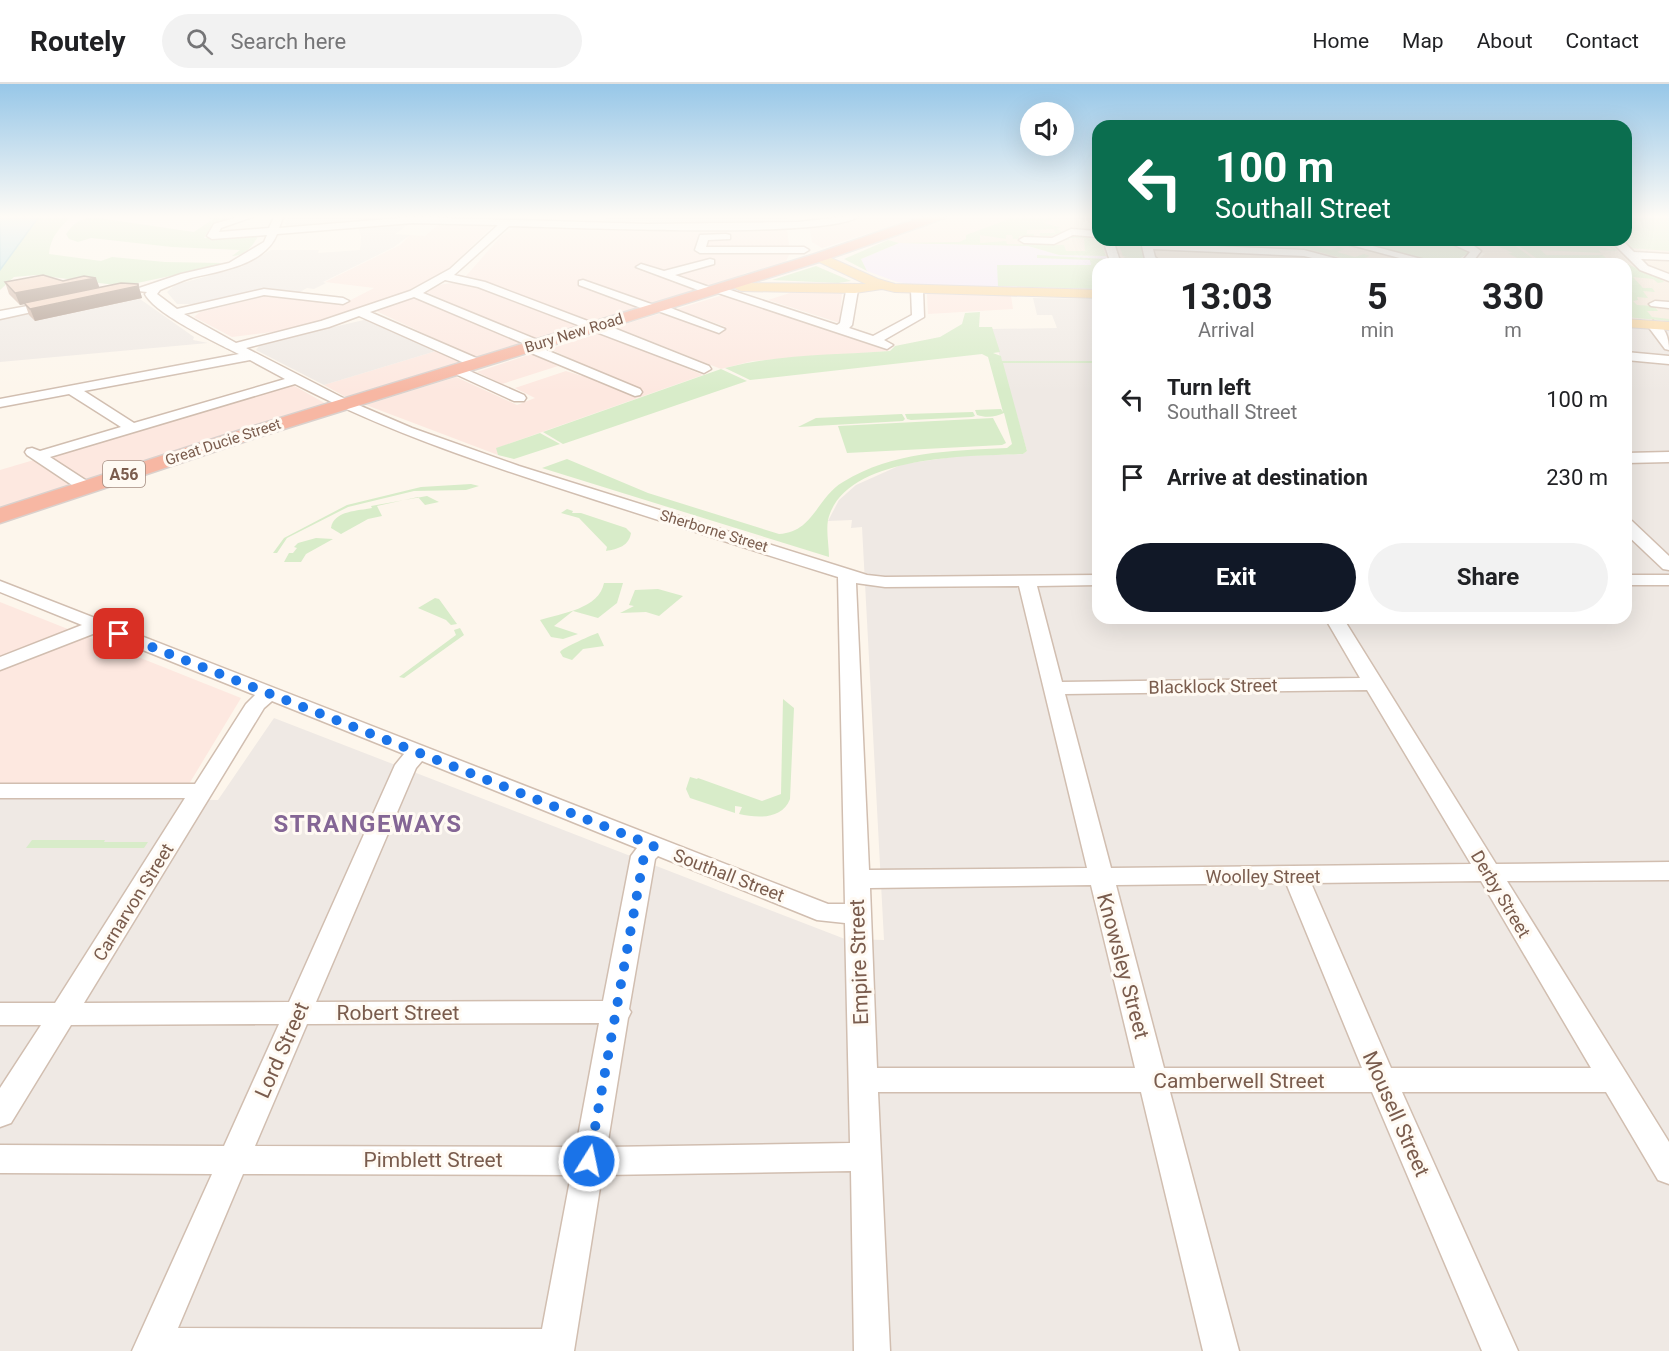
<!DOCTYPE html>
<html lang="en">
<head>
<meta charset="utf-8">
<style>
  body { margin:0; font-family:Roboto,sans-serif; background:#f2f2f2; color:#202124; height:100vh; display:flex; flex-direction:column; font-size:22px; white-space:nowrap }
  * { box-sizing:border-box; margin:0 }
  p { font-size:20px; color:#757577 }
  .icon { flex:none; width:33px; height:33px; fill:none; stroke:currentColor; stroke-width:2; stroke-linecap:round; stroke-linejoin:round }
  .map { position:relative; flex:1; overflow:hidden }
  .drawer { position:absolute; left:1092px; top:174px; width:540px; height:366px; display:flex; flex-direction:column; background:#fff; border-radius:18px; box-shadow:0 6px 24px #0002 }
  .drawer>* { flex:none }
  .banner { position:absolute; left:1092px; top:36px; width:540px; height:126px; border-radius:18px; box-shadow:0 6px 24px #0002; background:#0b6e4f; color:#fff; overflow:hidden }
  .fabs { position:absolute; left:1020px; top:18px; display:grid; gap:12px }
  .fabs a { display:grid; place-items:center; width:54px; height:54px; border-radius:50%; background:#fff; box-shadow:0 6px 24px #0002; font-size:30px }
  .pin { position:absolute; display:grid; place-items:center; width:51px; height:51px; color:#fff; margin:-26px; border-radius:12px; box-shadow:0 3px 9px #0006 }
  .me { position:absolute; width:66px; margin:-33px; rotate:10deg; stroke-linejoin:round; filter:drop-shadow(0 0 4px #0008) }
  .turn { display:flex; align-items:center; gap:21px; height:126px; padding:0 24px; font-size:27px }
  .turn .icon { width:78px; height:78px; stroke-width:2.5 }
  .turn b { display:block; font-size:42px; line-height:51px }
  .eta { display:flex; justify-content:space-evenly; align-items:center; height:102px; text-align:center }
  .eta b { font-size:36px; font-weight:700; line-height:42px }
  .button { display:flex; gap:12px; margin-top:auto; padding:12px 24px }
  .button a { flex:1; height:69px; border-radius:36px; background:#111827; color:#fff; font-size:24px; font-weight:700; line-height:69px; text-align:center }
  .button a+a { background:#f2f2f2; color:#202124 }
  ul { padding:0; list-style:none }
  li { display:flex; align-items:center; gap:18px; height:78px; padding:0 24px }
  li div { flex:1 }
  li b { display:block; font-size:22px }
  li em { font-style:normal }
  header { display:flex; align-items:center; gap:36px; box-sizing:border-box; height:84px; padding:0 30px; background:#fff; border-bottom:2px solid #e0e0e0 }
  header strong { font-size:28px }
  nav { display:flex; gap:33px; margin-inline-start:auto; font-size:21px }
  .search { width:420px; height:54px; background:#f2f2f2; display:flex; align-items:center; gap:15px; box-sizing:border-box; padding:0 21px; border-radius:33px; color:#757577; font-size:22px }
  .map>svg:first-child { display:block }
</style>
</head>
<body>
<header>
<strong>Routely</strong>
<div class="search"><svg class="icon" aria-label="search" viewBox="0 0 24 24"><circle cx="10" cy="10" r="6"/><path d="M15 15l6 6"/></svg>Search here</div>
<nav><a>Home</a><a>Map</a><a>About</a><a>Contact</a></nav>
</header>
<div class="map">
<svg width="1669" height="1267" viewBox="0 0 1669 1267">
  <rect width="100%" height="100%" fill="#fdf6ec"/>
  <g fill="#f5e8da">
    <polygon points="1040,131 1098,131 1098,156 1335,156 1430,180 1110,180 1106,172 1028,162 980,161 980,151"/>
    <polygon points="1454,156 1618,156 1669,161 1669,237 1626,234 1626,180 1472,180 1485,170"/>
  </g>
  <g fill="#fde8e0">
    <polygon points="868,131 928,131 822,164 812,158 810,146 813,144 849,138"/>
    <polygon points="958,131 1021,133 980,151 980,161 899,159 887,156"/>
    <polygon points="439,140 493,142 447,186 407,207 308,241 289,246 232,253 194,233 200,228 266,212 345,219 374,204 325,198 400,161 410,151 425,152"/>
    <polygon points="517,142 655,146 782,144 787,145 790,169 786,177 777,182 746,189 729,197 591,239 466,192 502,151"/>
    <polygon points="459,198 485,205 579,243 536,256 426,208 438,201"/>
    <polygon points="796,207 842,208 840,239 768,216"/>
    <polygon points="927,210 1011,212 1013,225 928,230"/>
    <polygon points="723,211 749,220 890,267 753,277 721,285 615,243 662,229 717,247 726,243 677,225"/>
    <polygon points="414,213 522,260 476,274 374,226"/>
    <polygon points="600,249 703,291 497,364 498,371 366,321 456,293 517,321 535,314 515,304 566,287 582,292 597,287 550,265"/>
    <polygon points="436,267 461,279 351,312 344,312 324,301"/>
    <polygon points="531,270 558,282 502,300 477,288"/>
    <polygon points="291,300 328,321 0,426 0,386"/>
    <polygon points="0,518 241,614 189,700 0,700"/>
  </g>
  <g fill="#efe9e4">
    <polygon points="288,131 460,131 445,134 404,134 299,143 285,141"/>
    <polygon points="607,131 788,131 788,138 656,140 656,138 640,137 609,139 604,138"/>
    <polygon points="412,138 395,150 410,151 394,163 323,198 326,199 314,205 307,204 298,209 257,206 201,220 177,220 167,208 175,201 241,183 271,166 319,166 318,169 360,166 361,152 358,143"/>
    <polygon points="130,208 194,253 193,256 208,259 0,278 0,234"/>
    <polygon points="1033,214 1098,215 1098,534 1626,534 1626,240 1669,245 1669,1267 0,1267 0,713 218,716 274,634 845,855 884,856 862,443 851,444 852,436 828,437 839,416 856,401 903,380 960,372 1023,370 1027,367 992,245 1057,244 1052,231 1037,231"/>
    <polygon points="368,235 436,267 324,301 256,266 261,260"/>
  </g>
  <polygon fill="#f3e8fa" points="899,159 1028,162 1059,171 1106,172 1110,180 1098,180 1098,206 917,201 897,198 867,187 861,175"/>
  <g fill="#d8ecc9">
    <path d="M40 131 73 132C60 142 50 154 49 170L101 177 112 173 165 178 221 179 213 183 123 202 36 191 14 193 0 206V186Z"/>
    <path d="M189 131H247L211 142 204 154 259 150C254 161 245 172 232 172L240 166 172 163 91 154 78 158 69 155 66 150C74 139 79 135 92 133L194 148 213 135Z"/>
    <polygon points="1014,131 1063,131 1044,139 1062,144 1056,144 1062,148 1052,152 1040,152 1040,149 1055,149 1054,145 1027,146 1027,150 1034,150 1034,152 1019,152 1019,155 1013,155 1012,151 1006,151 1006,155 980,151 980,159 1006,157 1007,160 1064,161 1066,167 1085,167 1084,154 1069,154 1069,156 1065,156 1064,154 1075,150 1088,152 1087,154 1093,152 1100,156 1106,172 1059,171 1028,162 899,159 861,175 867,187 844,175 888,156 899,159 959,158 966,155 966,151 1009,135 1005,133"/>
    <polygon points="1626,131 1669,131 1669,167 1629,164 1630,160 1622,156 1626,156"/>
    <polygon points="1117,156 1149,156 1140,162 1149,180 1127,180 1124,173 1134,174 1123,172"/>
    <polygon points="1261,156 1311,156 1313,157 1307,160 1330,166 1338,163 1345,165 1337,168 1355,173 1364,170 1370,172 1362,175 1381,180 1364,180 1301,163 1295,165"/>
    <polygon points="1343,156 1440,156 1453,158 1470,168 1454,178 1431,178"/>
    <path d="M1492 156H1507L1535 176 1545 180C1533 180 1519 176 1508 169H1513L1493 160 1497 159Z"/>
    <path d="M1528 156 1540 159H1566L1569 162 1587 160 1613 166 1610 163 1584 158C1596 159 1609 158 1617 167L1599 166 1601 169 1541 166 1546 171H1603L1606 174 1623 176 1607 175 1609 178 1626 179 1573 178 1550 180 1539 176 1513 158H1529Z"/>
    <polygon points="1037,171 1105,175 1107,180 1098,180 1098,184 1056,183 1098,184 1098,205 998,202 997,181 1091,181 1090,176 1037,174"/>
    <polygon points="1627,180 1660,194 1664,198 1658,199 1653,195 1633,193 1643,204 1652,204 1655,208 1643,207 1648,214 1637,213 1638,216 1633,217 1637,221 1654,222 1658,227 1647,227 1652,233 1669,235 1669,237 1626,233 1626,186 1631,185"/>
    <polygon points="816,182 851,197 838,199 772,196"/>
    <path d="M980 228 979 243H992L1000 268 993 269 1001 272 1002 277H1098V279H1003L1027 367 1023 370C971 372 844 370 828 436 826 447 829 462 829 473L542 384 567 375 648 409 779 450C814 448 816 414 843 398 894 367 949 367 1007 364L1012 360 1004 329C996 333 986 334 977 331L975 326 1001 325 1003 328 988 273 982 270 750 296 725 284C779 270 835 271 890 267L895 262 940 253 962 240 965 229Z"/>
    <polygon points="721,285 747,297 563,360 543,348"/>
    <polygon points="973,328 975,332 972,333 911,336 907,335 905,330"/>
    <polygon points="902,330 905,335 903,337 798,343 816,334"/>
    <polygon points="993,334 1006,359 1002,361 847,369 838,342"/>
    <polygon points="540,349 560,360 514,375 498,371 496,364"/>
    <polygon points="471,400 479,402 466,406 414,407 348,423 287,454 277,469 273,469 284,454 347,421 421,403"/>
    <path d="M427 412 439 418 425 421 418 413 377 422 382 432 368 435 341 450 331 444C334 426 359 427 372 424L371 422Z"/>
    <path d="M567 425 573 427 572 429H581L626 444 631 449C629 462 618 465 606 467L607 463 579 434 561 429Z"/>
    <polygon points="316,454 333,455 306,470 301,478 284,478 289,469 293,469 297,464 294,463 298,459"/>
    <path d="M604 499H623L617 519 598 534 573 527 554 542 578 550 563 555 551 553 540 536C562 529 599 525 604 499Z"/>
    <polygon points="658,505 683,512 659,532 646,528 620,529 634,522 629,521 635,506"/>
    <polygon points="435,514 439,515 457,540 451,541 446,536 418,524"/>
    <polygon points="460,544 464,551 404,594 399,593 456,551 454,546"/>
    <path d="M598 549 604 562 583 565 572 576 563 573 560 568C562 564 594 550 598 549Z"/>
    <path d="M783 615 794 624 790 715C782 736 757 734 739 730L742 723 735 722V729L690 714 686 705 690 693 697 695 698 694 762 717 781 710Z"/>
    <polygon points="32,756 105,756 104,758 148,758 144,764 26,764"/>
  </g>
  <polygon fill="#bfe3e8" stroke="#a5d3da" stroke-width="1.5" points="0,131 40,131 0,186"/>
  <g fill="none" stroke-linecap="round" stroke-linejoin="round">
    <defs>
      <g id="minor">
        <path d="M245 131H258L221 144 219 148 269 144 275 131H284L279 144 412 133 648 140 798 138 860 131C840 156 556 143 509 142L454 191 485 198 593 239H601L709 282 711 285 704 289 478 203 445 196 423 209 540 257 542 260 539 263 640 305 642 308 640 311 635 312 524 266 522 263 525 260 414 213 370 228 481 276 482 279 481 282H471L359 232 329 243 246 264 349 317 412 344 519 382 867 491 885 493 1098 491V501L1037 502 1062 598 1360 594 1325 534H1343L1496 780 1669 778V796L1507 797 1669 1058V1100L1658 1096 1606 1008H1402L1518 1267H1482L1372 1008H1170L1239 1267H1203L1141 1008H878L890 1267H854L851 1087 602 1091 574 1267H132L212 1090 0 1089V1061L224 1062 279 940 71 941 11 1039 0 1043V1004L41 941H0V919H55L185 714H0V700H195L246 620 255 611 98 548 0 586V573L82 541 0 508V497L828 820H845L838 493C757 468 677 442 596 416 493 383 391 350 295 300L50 373 90 399 92 402 90 405H78L27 371 25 368 27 365 32 364 40 367 121 343 69 310 0 323V315L239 270C217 259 155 230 145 210L147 208 138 207 136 205 181 190 229 179 264 158 267 151 212 155 207 152 214 140ZM412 139 498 141 450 185 410 207 321 237 236 259 184 230 264 211 343 220 349 217 343 214 264 205 177 225 157 210 160 206C170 202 181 197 191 194 220 187 265 181 277 150ZM250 276 285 295 134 339 84 307ZM856 499 885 503 1019 502 1087 784 869 786ZM1367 606 1471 780 1111 784 1065 610ZM272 617 404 670 395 681 289 918 84 919 264 624ZM422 677 637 764 631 772 603 917 316 918 416 684ZM658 772 817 836 845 839 850 1059 607 1063 628 934 631 928 629 925 655 775ZM1481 797 1591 984H1391L1311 799ZM1286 799 1362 984H1164L1116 801ZM1091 801 1135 984H877L870 804ZM599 939 576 1063 255 1062 307 940ZM243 1090 571 1091 542 1245 178 1244Z"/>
        <polygon points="1071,145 1098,147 1098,153 1073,151 1054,160 1024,159 1019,156 1024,153 1052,154"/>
        <polygon points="726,150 730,151 730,155 708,156 706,163 804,163 809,166 804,169 700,169 695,166 700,151"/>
        <polygon points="1103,156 1113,156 1121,180 1111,180"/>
        <polygon points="1332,156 1350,156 1440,180 1422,180"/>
        <polygon points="1443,156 1467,157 1481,167 1471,180 1460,180 1470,168"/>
        <polygon points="1583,156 1622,156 1634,168 1669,170 1669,176 1641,175 1648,182 1669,190 1669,197 1640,186 1615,161 1588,159"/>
        <polygon points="1147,159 1304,166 1356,180 1337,180 1304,172 1153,165 1155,173 1163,180 1151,180 1145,175 1142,162"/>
        <polygon points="710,175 714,176 714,180 675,191 712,204 721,203 837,241 840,239 846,207 843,204 849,201 858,206 852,241 849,244 873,252 912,231 911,206 917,203 923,206 924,233 884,256 893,261 887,265 715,208 706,209 636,183 641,180 664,187"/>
        <polygon points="583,196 654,221 663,221 725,245 719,249 658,227 649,227 579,201 579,197"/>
        <polygon points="55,217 61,220 59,222 0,235 0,227"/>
        <polygon points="1655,217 1669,218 1669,224 1651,222 1649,220"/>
        <path d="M1653 237C1665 241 1669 254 1669 266L1665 265 1647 241Z"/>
        <polygon points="1626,268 1669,272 1669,280 1626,276"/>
        <polygon points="456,281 524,311 526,314 524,317 514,317 451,288 449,285"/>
        <polygon points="1669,368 1669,378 1626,379 1626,369"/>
        <polygon points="1626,436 1632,437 1669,472 1669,486 1663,485 1626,450"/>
        <rect x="1626" y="491" width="43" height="10"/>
      </g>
      <g id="major">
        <polygon points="820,169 878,195 895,200 1098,206 1098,214 895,208 882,205 855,209 741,207 726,200 733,196 743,199 866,200 815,176 814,173"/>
        <polygon points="1626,235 1669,238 1669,246 1626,243"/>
      </g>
      <polygon id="highway" points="928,131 947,131 945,134 825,176 255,354 0,439 0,424 241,346 815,170"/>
    </defs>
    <use href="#minor" stroke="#d1beb0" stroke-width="3"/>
    <use href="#major" stroke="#dad1cd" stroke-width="2"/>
    <use href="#highway" stroke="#dad1cd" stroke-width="3"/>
    <use href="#minor" fill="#fff" fill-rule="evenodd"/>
    <use href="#major" fill="#fbd9a5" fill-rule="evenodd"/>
    <use href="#highway" fill="#f7b7a3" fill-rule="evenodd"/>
  </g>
  <polygon fill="#d1b7a8" points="63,197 100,204 138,200 142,214 35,237 29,231 25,220 20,221 9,210 5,198"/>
  <g fill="#aa9588">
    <polygon points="96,194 100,205 20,221 15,209"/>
    <polygon points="138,200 142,214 35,237 30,225"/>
  </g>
  <g fill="#f3d5c3" stroke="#aa9588" stroke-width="1.5">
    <polygon points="43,191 63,197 84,192 96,194 15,209 5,198"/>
    <polygon points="121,199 138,200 138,202 30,225 24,219"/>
  </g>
  <linearGradient id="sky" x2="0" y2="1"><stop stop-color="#97c7e8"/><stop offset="0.43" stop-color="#fefbf6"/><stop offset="1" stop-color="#fefbf6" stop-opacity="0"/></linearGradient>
  <rect width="1669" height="308" fill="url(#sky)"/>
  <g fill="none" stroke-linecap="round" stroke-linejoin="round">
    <polyline stroke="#1a73e8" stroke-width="10" stroke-dasharray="0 18" points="119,550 654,762 644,772 589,1077"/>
  </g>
  <g text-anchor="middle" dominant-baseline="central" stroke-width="6" stroke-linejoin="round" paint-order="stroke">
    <g font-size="15" fill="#7a5c4d" stroke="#fffaf3">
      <text transform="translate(574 249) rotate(-17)">Bury New Road</text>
      <text transform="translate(223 358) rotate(-18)">Great Ducie Street</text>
      <text transform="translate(714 447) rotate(17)">Sherborne Street</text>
    </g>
    <rect fill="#fffaf3" stroke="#a28b7f" stroke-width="1.5" x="103" y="377" width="42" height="26" rx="4.5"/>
    <g font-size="16" font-weight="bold" fill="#7a5c4d">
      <text x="124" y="390">A56</text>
    </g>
    <g font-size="18" fill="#7a5c4d" stroke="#fffaf3">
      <text transform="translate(1213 602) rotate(-1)">Blacklock Street</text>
      <text transform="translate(729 791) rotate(21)">Southall Street</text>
      <text x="1263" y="792">Woolley Street</text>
      <text transform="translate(1501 810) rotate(59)">Derby Street</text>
      <text transform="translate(133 818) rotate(-58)">Carnarvon Street</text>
    </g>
    <g font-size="21" fill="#7a5c4d" stroke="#fffaf3">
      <text transform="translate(859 878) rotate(-92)">Empire Street</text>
      <text transform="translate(1123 882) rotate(75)">Knowsley Street</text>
      <text x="398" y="929">Robert Street</text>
      <text transform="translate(282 966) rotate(-66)">Lord Street</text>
      <text x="1239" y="997">Camberwell Street</text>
      <text transform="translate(1396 1030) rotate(66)">Mousell Street</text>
      <text x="433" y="1076">Pimblett Street</text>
    </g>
    <g font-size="24" font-weight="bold" letter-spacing="1.5" fill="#846695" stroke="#fffaf3">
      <text x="368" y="740">STRANGEWAYS</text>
    </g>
  </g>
</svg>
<div class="fabs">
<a><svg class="icon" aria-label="sound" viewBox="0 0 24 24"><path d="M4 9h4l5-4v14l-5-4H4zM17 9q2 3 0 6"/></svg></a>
</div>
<div class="pin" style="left:119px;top:550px;background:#d93025"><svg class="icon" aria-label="arrive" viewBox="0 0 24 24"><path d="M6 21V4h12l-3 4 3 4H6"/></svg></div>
<svg class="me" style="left:589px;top:1077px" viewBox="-20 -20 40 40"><circle r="17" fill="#1a73e8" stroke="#fff" stroke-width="3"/><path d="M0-11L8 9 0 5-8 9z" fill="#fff"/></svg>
<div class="banner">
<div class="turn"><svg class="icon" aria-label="left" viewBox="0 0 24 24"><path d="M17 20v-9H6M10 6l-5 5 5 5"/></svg><div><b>100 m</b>Southall Street</div></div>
</div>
<section class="drawer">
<div class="eta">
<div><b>13:03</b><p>Arrival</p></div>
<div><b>5</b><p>min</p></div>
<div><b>330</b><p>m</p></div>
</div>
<ul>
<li><svg class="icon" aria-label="left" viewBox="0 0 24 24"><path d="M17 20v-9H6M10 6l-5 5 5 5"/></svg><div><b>Turn left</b><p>Southall Street</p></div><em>100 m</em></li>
<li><svg class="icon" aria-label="arrive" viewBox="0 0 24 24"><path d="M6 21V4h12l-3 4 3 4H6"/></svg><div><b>Arrive at destination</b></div><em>230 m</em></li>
</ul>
<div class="button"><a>Exit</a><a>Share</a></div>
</section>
</div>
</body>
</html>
